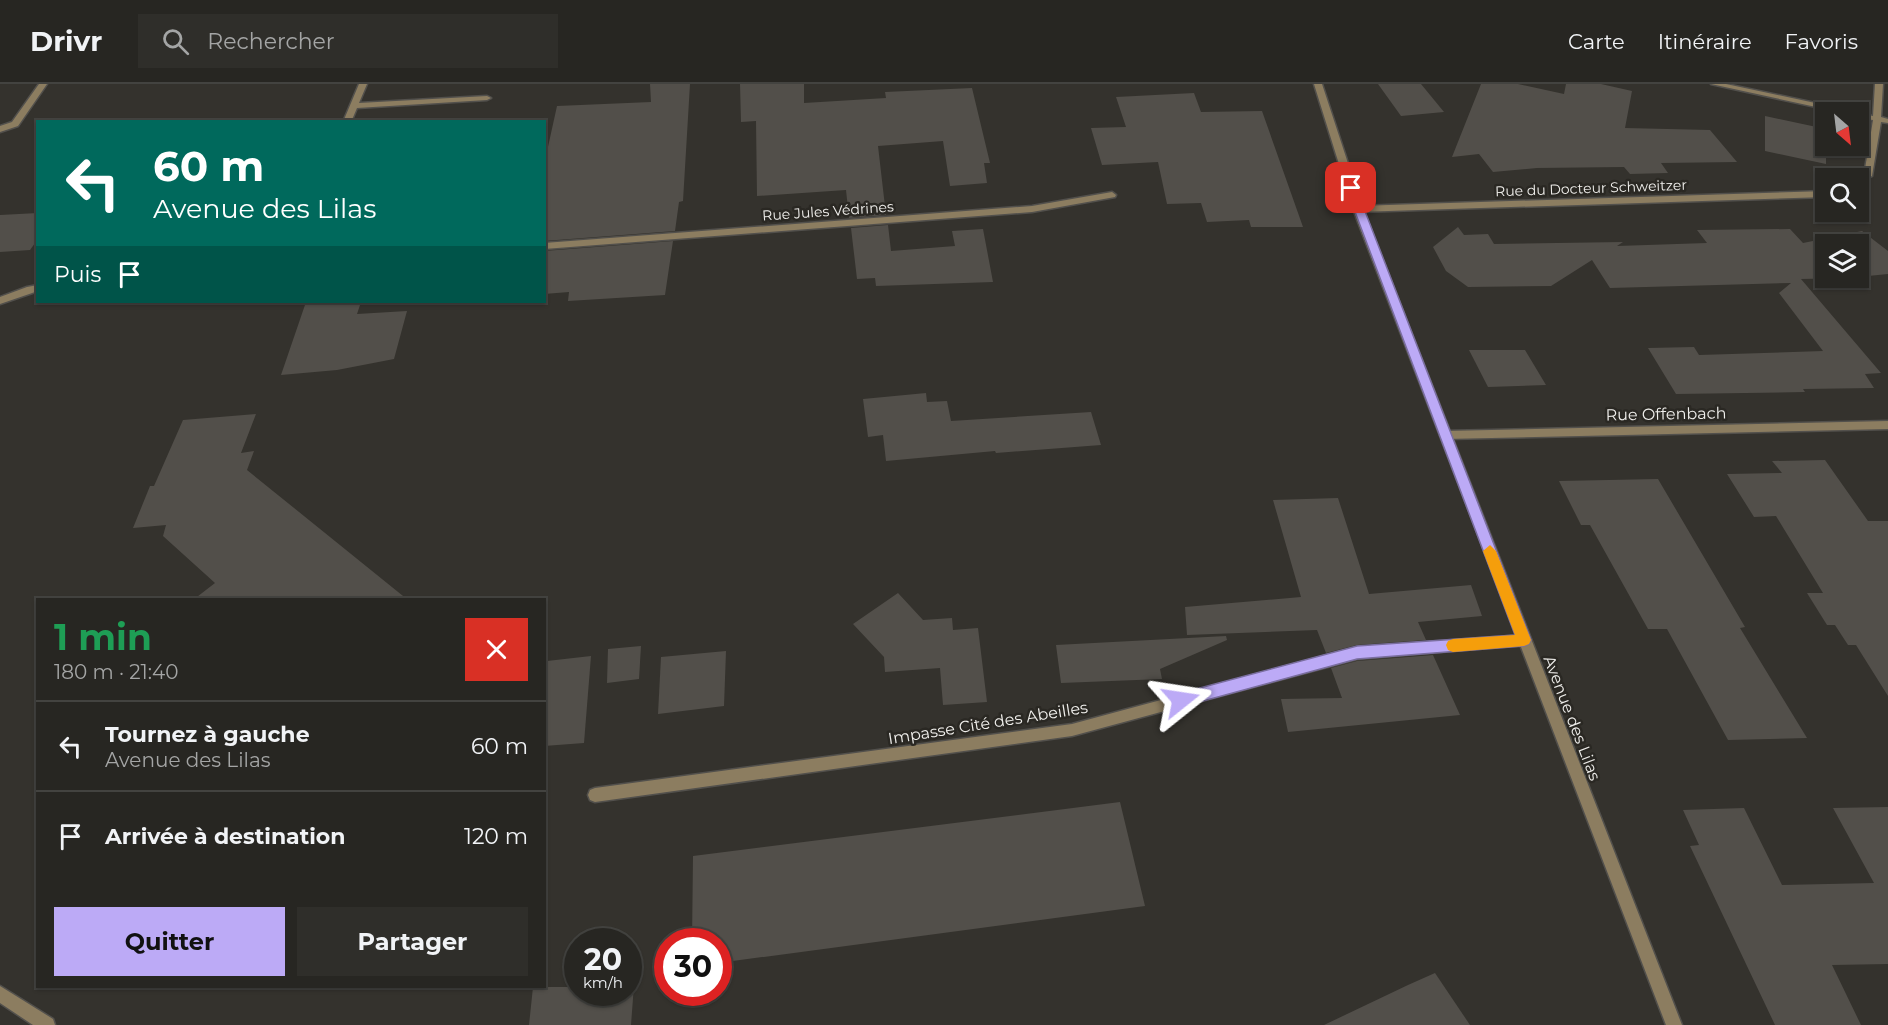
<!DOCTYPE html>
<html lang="fr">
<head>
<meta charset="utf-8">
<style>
  body { margin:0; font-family:Montserrat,sans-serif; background:#2f2e2a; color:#f1f3f6; height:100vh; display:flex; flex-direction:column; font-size:22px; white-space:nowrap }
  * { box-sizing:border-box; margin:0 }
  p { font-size:20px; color:#a4a5a5 }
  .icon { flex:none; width:33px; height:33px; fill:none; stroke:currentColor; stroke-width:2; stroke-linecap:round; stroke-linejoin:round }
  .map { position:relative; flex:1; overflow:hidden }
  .panel { position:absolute; left:36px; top:514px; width:510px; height:390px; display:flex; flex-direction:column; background:#272622; border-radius:0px; box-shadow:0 2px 4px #0004,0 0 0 2px #434340 }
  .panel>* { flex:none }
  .banner { position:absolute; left:36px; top:36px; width:510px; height:183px; border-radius:0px; box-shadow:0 2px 4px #0004,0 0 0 2px #434340; background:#00695c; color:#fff; overflow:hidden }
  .needle { width:39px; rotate:152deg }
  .buttons { position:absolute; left:1815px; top:18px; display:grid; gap:12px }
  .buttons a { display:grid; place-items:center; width:54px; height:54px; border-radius:0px; background:#272622; box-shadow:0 2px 4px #0004,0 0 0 2px #434340; font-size:30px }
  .speed { position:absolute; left:564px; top:844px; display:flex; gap:12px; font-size:30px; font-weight:700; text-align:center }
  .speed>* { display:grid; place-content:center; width:78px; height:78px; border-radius:50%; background:#272622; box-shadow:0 2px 4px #0004,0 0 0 2px #434340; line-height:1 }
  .speed small { font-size:15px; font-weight:400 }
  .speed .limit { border:9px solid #d22; background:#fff; color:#111 }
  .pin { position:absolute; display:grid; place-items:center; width:51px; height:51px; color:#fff; margin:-26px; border-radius:12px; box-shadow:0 3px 9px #0006 }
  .me { position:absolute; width:66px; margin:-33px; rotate:75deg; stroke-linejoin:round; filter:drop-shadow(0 0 4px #0008) }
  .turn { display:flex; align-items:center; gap:21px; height:126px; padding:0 18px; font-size:27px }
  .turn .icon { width:78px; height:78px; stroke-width:2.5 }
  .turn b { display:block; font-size:42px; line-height:51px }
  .then { display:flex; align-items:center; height:57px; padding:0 18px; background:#0003; gap:12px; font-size:22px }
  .round { display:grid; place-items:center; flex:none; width:63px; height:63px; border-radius:0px; background:#2f2e2a }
  .summary { display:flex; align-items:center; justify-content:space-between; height:102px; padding:0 18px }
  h1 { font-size:36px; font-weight:700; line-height:45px; color:#1e9e55 }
  .cta { display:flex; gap:12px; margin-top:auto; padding:12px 18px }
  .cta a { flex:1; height:69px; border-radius:0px; background:#bcaaf6; color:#111; font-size:24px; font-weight:700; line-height:69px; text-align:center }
  .cta a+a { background:#2f2e2a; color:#f1f3f6 }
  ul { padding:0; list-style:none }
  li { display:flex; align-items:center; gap:18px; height:90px; padding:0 18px; border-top:2px solid #434340 }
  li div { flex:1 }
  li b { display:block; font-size:22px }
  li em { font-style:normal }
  header { display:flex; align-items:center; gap:36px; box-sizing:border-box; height:84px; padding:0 30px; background:#272622; border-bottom:2px solid #434340 }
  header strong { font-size:28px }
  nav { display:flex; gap:33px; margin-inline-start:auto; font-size:21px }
  .search { width:420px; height:54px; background:#2f2e2a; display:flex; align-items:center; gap:15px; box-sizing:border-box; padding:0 21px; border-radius:0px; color:#a4a5a5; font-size:22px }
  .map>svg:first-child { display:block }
</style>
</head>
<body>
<header>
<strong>Drivr</strong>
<div class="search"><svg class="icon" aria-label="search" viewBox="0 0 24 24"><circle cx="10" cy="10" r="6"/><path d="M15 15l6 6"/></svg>Rechercher</div>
<nav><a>Carte</a><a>Itinéraire</a><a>Favoris</a></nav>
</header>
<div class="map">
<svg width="1888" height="941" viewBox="0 0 1888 941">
  <rect width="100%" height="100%" fill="#34322d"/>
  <g fill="#524f4a">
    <polygon points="650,0 690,0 683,117 679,118 675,147 544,157 544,81 557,22 651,18"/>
    <polygon points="740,0 804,0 804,19 886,14 885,8 972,4 990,79 984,79 987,99 950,102 943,57 878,62 886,131 849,134 846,106 757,112 756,37 741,38"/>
    <polygon points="1378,0 1421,0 1444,28 1401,32"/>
    <polygon points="1481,0 1518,0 1564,10 1566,0 1601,0 1632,7 1625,44 1710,46 1737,78 1661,79 1668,89 1630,90 1624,83 1537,84 1493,88 1479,70 1452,73"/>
    <polygon points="1194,9 1201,28 1262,27 1303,143 1251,143 1249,136 1207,138 1201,119 1167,120 1158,78 1102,81 1091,44 1126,43 1116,13"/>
    <polygon points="1765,32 1826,45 1826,80 1765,67"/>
    <polygon points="38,129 38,155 30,166 0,168 0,131"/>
    <polygon points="888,141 891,167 955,162 952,147 983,145 993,198 876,202 875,194 857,195 851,144"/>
    <polygon points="1458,143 1464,151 1488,150 1494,160 1623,158 1617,162 1707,159 1697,146 1790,145 1803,159 1862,147 1888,167 1888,190 1858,193 1858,160 1826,160 1826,194 1849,194 1801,195 1881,289 1865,290 1874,304 1803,305 1805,308 1676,310 1648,264 1694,263 1699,271 1823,267 1779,209 1791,199 1610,204 1592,176 1551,202 1468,203 1446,187 1433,163"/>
    <polygon points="673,157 665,211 568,217 569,208 544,210 544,167"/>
    <polygon points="306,218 361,218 357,230 407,227 394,275 337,286 281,291"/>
    <polygon points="1469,266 1525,266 1546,301 1488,303"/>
    <polygon points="926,309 927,318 947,317 951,337 1091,328 1101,361 996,369 995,367 886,377 883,351 868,353 863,315"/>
    <polygon points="256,330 241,369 254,367 247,386 408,516 193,516 215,499 163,452 166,441 133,444 150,402 154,402 183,336"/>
    <polygon points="1825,376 1868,437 1888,437 1888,612 1856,561 1848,561 1835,541 1827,541 1807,509 1823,509 1776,432 1754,433 1727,390 1782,389 1772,377"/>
    <polygon points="1658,395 1745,543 1740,544 1807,654 1728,656 1667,545 1648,545 1590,441 1581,441 1559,397"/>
    <polygon points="1338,414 1369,510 1471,501 1482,532 1418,538 1426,556 1357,561 1326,569 1317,546 1187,551 1185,523 1301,513 1273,416"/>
    <polygon points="898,509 923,536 952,534 953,546 978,544 987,618 943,621 940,584 885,588 884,573 853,540"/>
    <polygon points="1226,552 1227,556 1160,585 1162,595 1061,599 1056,561"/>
    <polygon points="641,562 639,595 607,599 608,565"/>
    <polygon points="726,567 724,622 658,630 661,573"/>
    <polygon points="1433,571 1460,631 1288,648 1281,615 1342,614 1331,584 1357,577"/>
    <polygon points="591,572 584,659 544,662 544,603 547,577"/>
    <polygon points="1120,718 1145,822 718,879 718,858 692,858 693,772"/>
    <polygon points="1888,723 1888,880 1832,881 1861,941 1775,941 1690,762 1699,761 1683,726 1744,724 1782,801 1874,799 1833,724"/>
    <polygon points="1435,889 1470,941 1324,941 1408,901"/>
    <polygon points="628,901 634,901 631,941 529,941 533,903 573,903 573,906 578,905 578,909 628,909"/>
  </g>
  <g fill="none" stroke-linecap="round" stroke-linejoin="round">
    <defs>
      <g id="minor">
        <polygon points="39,0 47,0 18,42 0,48 0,42 12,38"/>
        <polygon points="359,0 367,0 359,19 487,12 491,14 487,16 357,24 351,38 343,38"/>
        <polygon points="1711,0 1726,0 1848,26 1852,28 1839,28"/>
        <polygon points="1875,0 1883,0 1881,33 1888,35 1888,39 1881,38 1872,92 1858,99 1858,94 1855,94 1864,91 1873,36 1858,34 1858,29 1873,32"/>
        <polygon points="1826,107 1826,113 1358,128 1353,125 1358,122"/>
        <polygon points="1112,108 1116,111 1115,113 1032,128 544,165 544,159 1032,122"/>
        <polygon points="38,201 38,207 0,220 0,213 27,203"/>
        <polygon points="1888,337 1888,345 1445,355 1440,351 1445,347"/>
        <polygon points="1524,551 1529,552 1530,556 1529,560 1524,561 1357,575 1072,652 595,718 590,716 588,711 590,706 595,704 1072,640 1357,563"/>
        <polygon points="0,902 53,935 55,941 33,941 0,919"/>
      </g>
      <polygon id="tertiary" points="1314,0 1322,0 1363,125 1682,941 1666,941 1353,125"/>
    </defs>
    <use href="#minor" stroke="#52504c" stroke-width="3"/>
    <use href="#tertiary" stroke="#52504c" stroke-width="3"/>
    <use href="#minor" fill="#8c7d60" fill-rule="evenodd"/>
    <use href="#tertiary" fill="#8c7d60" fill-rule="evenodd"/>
  </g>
  <polygon fill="#bcaaf6" stroke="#7a6ea0" stroke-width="1.5" points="1347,102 1356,104 1531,556 1529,560 1524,562 1357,575 1181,623 1176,621 1174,616 1176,611 1181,609 1357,562 1515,551 1346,104"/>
  <polygon fill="#f59e0b" points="1490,461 1496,467 1531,556 1529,560 1524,562 1453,568 1448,566 1446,561 1448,557 1453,555 1515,551 1483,467"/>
  <g text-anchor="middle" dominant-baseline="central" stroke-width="5" stroke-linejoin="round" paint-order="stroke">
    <g font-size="14" fill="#f0efec" stroke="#2a2823">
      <text transform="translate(1591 104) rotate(-2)">Rue du Docteur Schweitzer</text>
      <text transform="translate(828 127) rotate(-4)">Rue Jules Védrines</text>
    </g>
    <g font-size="16" fill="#f0efec" stroke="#2a2823">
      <text transform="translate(1666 330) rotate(-1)">Rue Offenbach</text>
      <text transform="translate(1572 634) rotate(69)">Avenue des Lilas</text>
      <text transform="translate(988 639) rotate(-9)">Impasse Cité des Abeilles</text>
    </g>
  </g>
</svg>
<div class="buttons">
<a><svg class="needle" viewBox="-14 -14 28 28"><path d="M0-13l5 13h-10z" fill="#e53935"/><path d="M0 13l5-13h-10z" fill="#a4a5a5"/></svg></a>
<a><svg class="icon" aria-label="search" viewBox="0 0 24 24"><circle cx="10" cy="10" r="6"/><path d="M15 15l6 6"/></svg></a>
<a><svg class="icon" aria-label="layers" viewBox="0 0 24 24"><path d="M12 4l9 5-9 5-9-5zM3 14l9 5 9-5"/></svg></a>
</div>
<div class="speed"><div>20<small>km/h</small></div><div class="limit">30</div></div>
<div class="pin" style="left:1351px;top:104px;background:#d93025"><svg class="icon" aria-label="arrive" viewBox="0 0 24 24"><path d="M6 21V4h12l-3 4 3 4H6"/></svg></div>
<svg class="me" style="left:1181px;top:616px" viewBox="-20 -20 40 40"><path d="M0-17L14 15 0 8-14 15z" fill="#bcaaf6" stroke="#fff" stroke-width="4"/></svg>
<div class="banner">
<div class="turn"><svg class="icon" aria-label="left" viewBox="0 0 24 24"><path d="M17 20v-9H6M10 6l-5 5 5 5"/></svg><div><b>60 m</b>Avenue des Lilas</div></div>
<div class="then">Puis<svg class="icon" aria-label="arrive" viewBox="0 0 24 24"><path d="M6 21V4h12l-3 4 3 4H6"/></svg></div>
</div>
<section class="panel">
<div class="summary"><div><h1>1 min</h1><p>180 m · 21:40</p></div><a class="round" style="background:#d93025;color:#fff"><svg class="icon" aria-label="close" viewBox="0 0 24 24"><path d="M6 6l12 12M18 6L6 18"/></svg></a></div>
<ul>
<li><svg class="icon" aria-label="left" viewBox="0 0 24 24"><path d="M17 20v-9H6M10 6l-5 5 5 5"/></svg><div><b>Tournez à gauche</b><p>Avenue des Lilas</p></div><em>60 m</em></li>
<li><svg class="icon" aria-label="arrive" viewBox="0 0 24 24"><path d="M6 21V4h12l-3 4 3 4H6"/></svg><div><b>Arrivée à destination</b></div><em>120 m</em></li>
</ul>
<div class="cta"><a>Quitter</a><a>Partager</a></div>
</section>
</div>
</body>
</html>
